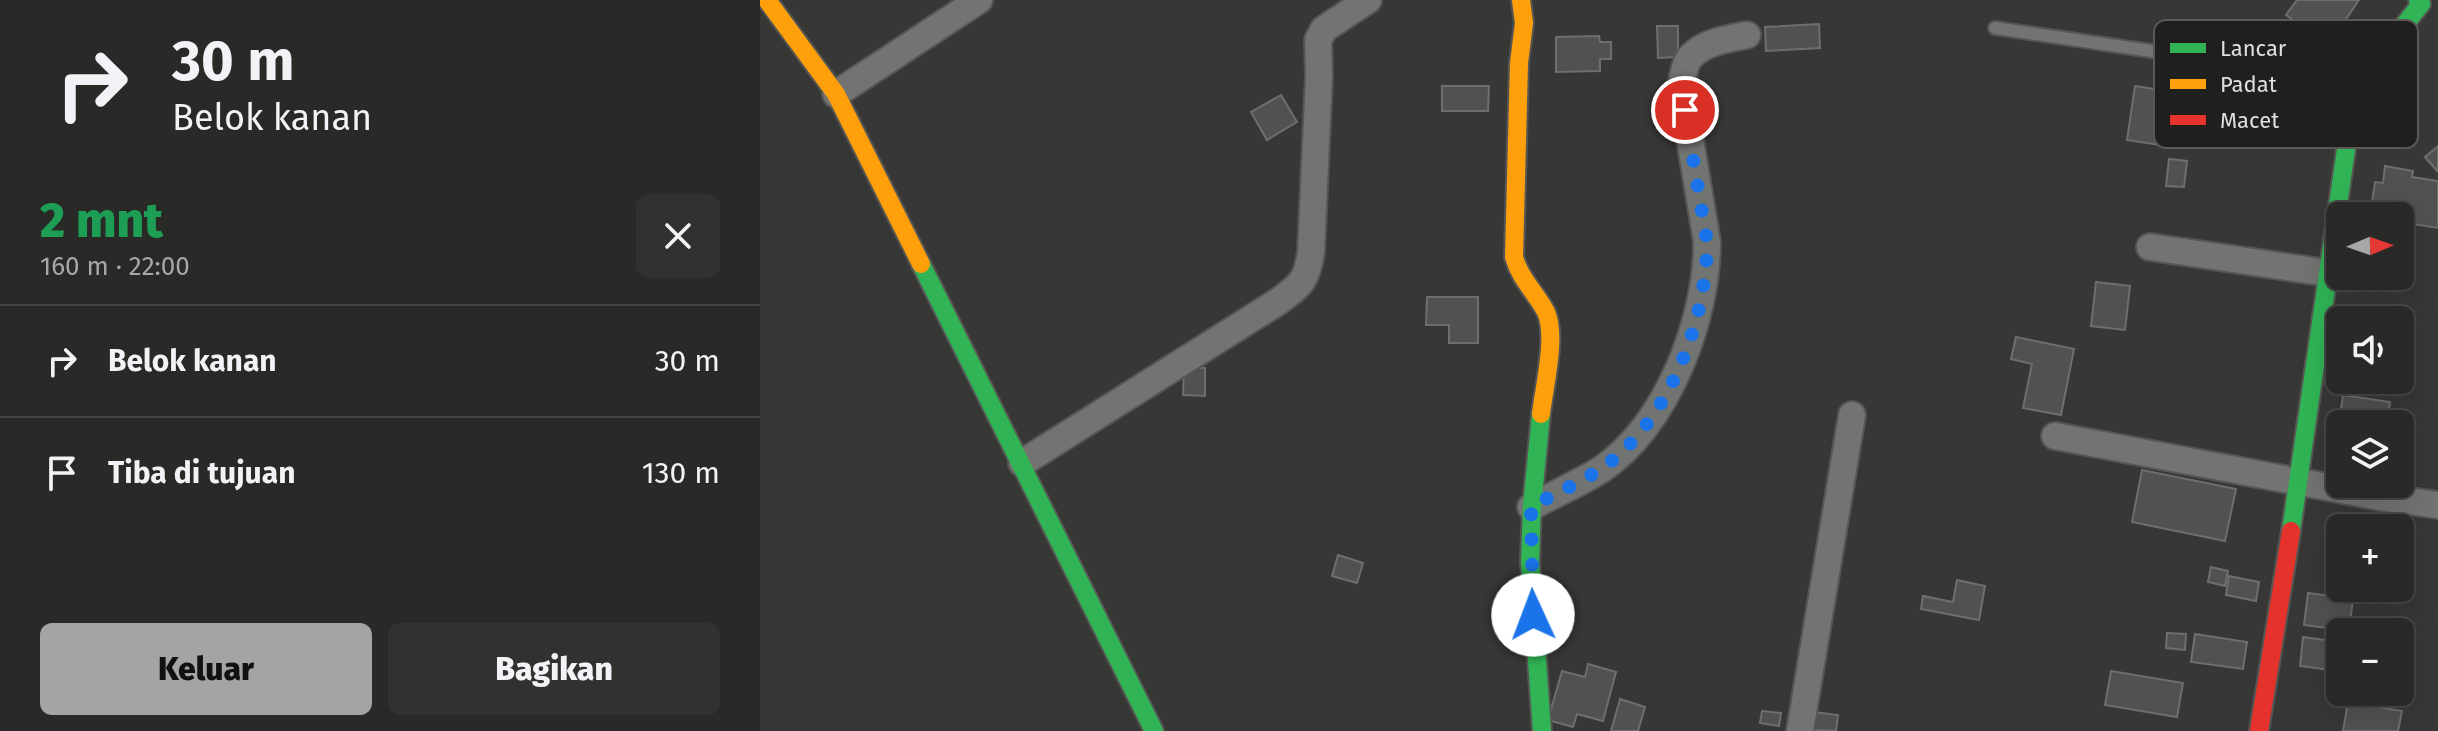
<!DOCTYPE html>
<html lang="id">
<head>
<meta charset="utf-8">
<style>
  body { margin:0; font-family:"Fira Sans",sans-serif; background:#313230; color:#f1f3f6; height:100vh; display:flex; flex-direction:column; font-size:30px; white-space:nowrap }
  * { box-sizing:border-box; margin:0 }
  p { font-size:26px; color:#a5a7a8 }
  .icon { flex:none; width:44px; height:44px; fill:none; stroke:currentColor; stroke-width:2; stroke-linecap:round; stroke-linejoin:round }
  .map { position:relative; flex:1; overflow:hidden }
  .details { display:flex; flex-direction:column; background:#292a28; width:760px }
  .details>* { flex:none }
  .hud { background:#292a28; color:#f1f3f6; overflow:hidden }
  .needle { width:52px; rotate:88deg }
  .fabs { position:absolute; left:1566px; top:202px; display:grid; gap:16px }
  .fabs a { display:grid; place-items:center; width:88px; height:88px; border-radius:12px; background:#292a28; box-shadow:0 8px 32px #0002,0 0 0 2px #454645; font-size:40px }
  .pin { position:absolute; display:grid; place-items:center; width:68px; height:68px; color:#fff; margin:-34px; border:4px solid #fff; border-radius:50%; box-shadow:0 2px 8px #0007 }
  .me { position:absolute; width:88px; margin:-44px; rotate:358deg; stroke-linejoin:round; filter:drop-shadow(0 0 6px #0008) }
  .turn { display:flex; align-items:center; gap:28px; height:168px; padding:0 40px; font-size:36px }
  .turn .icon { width:104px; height:104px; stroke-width:2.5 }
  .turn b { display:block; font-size:56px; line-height:68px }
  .round { display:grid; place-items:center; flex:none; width:84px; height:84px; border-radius:12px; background:#313230 }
  .summary { display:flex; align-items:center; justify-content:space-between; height:136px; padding:0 40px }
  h1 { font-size:48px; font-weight:800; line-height:60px; color:#1e9e55 }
  .action { display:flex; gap:16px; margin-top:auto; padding:16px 40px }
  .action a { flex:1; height:92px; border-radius:12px; background:#a4a5a2; color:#111; font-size:32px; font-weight:800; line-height:92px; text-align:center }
  .action a+a { background:#313230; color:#f1f3f6 }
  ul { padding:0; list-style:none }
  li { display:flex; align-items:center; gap:24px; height:112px; padding:0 40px; border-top:2px solid #454645 }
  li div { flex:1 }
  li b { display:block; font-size:30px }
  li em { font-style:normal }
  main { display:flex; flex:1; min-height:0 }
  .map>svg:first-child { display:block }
</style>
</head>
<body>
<main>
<section class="details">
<div class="hud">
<div class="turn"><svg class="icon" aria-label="right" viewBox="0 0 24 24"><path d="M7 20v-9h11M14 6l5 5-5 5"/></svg><div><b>30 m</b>Belok kanan</div></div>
</div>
<div class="summary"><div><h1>2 mnt</h1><p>160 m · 22:00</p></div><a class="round"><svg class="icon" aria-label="close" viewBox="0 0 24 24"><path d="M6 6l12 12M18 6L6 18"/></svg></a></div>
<ul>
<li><svg class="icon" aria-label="right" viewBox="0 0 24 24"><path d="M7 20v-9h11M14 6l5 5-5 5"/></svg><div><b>Belok kanan</b></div><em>30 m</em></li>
<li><svg class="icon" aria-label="arrive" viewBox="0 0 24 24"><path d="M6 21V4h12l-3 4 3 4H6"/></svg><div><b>Tiba di tujuan</b></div><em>130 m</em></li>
</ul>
<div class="action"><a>Keluar</a><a>Bagikan</a></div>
</section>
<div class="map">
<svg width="1678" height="731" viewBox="0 0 1678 731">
  <rect width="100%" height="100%" fill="#373835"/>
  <g fill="#50524f" stroke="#6e6e6d" stroke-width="2">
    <polygon points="1537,0 1599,0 1569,44 1526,15"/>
    <polygon points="1059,24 1060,48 1006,51 1005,27"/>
    <polygon points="897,26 918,26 918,57 898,58"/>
    <polygon points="839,36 840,42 851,42 851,59 840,59 840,71 796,72 796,37"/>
    <polygon points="682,86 729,86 728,111 682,111"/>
    <polygon points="1375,86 1408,91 1406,108 1412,109 1407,146 1367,140"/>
    <polygon points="521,95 537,122 507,140 491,112"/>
    <polygon points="1678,146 1678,172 1665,157"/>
    <polygon points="1409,159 1427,161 1424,187 1406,186"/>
    <polygon points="1625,166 1653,171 1652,177 1678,181 1678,228 1640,222 1640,216 1610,216 1615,182 1623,183"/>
    <polygon points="1336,282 1370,286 1365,330 1331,326"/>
    <polygon points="667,297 718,297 718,343 689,343 689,325 666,325"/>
    <polygon points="1256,337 1314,349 1301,415 1263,408 1272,364 1251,359"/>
    <polygon points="424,367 445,368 445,396 423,395"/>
    <polygon points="1583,395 1630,402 1627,424 1580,424 1580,439 1577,438"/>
    <polygon points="1382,470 1476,489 1465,541 1372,522"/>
    <polygon points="578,555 603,563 597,583 572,576"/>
    <polygon points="1451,567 1468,571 1465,586 1448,582"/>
    <polygon points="1469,576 1499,582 1496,601 1466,595"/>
    <polygon points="1197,580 1225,586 1219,620 1161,609 1163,596 1193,602"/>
    <polygon points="1548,593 1593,599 1589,631 1544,625"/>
    <polygon points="1407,633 1426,634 1425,650 1406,648"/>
    <polygon points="1435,634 1487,642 1483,669 1431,662"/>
    <polygon points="1543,637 1580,642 1578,671 1540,666"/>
    <polygon points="828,664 856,672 843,721 817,714 813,727 788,720 802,671 825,677"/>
    <polygon points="1351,671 1423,683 1417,717 1345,705"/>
    <polygon points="860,699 885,707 878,731 851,731"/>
    <polygon points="1588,702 1642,711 1638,731 1583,731"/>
    <polygon points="1002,711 1021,713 1019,726 1000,723"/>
    <polygon points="1054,712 1078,715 1076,731 1052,730"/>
  </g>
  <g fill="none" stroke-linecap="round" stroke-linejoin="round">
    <defs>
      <polyline id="lane" points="1235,28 1595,81"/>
      <g id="street">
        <polyline points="76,94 219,0"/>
        <polyline points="1390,247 1568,273"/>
        <polyline points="1295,436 1620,497 1678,505"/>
        <path d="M262 463 519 301C541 285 547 280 551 252L559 76 558 40 564 29 608 0"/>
        <path d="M771 507C794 494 820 483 842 469 908 423 947 320 947 242L921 85C923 78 924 67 928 60 941 42 967 39 987 35"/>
        <polyline points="1040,731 1092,415"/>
      </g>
      <g id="fast">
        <polyline points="161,264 394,731"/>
        <polyline points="781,414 772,506 770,562 782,731"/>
        <polyline points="1531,531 1593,101 1599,82 1661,4 1658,0"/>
      </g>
      <g id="slow">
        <polyline points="7,0 76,94 161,264"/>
        <path d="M761 0 764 23 759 63 754 257C760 279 776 293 786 312 797 336 784 387 781 414"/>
      </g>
      <polyline id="jam" points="1499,731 1531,531"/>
    </defs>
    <use href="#lane" stroke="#555653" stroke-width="16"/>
    <use href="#street" stroke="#555653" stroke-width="30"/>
    <use href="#fast" stroke="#555653" stroke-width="22"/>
    <use href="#slow" stroke="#555653" stroke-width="22"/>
    <use href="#jam" stroke="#555653" stroke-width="22"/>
    <use href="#lane" stroke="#727471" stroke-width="12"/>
    <use href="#street" stroke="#727471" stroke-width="26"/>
    <use href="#fast" stroke="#30b455" stroke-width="18"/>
    <use href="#slow" stroke="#ff9f0a" stroke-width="18"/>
    <use href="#jam" stroke="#e5322d" stroke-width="18"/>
  </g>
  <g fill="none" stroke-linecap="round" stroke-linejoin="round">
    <path stroke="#1a73e8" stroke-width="14" stroke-dasharray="0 25.2" d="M773 615 771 507C794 494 820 483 842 468 908 423 947 321 947 242L925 110"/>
  </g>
  <rect x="1394" y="20" width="264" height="128" rx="12" fill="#1f1f1d" stroke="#595957" stroke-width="2"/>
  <rect x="1410" y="43" width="36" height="10" fill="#30b455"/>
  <rect x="1410" y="79" width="36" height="10" fill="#ff9f0a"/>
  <rect x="1410" y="115" width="36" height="10" fill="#e5322d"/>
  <g font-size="22" fill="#dfe0dd">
    <text x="1460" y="56">Lancar</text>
    <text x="1460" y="92">Padat</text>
    <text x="1460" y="128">Macet</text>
  </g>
</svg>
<div class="fabs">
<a><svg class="needle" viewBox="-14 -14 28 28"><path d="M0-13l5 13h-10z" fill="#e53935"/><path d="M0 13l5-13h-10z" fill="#a5a7a8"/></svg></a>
<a><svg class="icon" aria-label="sound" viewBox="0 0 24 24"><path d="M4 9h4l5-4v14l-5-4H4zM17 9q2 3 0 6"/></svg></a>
<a><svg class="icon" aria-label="layers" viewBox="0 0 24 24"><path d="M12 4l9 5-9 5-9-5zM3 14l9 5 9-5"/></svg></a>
<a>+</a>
<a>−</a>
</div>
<div class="pin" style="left:925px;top:110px;background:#d93025"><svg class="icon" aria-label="arrive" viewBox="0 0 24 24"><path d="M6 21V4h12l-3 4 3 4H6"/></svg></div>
<svg class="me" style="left:773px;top:615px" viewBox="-20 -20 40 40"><circle r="19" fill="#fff"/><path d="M0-13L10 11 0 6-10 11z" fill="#1a73e8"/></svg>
</div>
</main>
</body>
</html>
